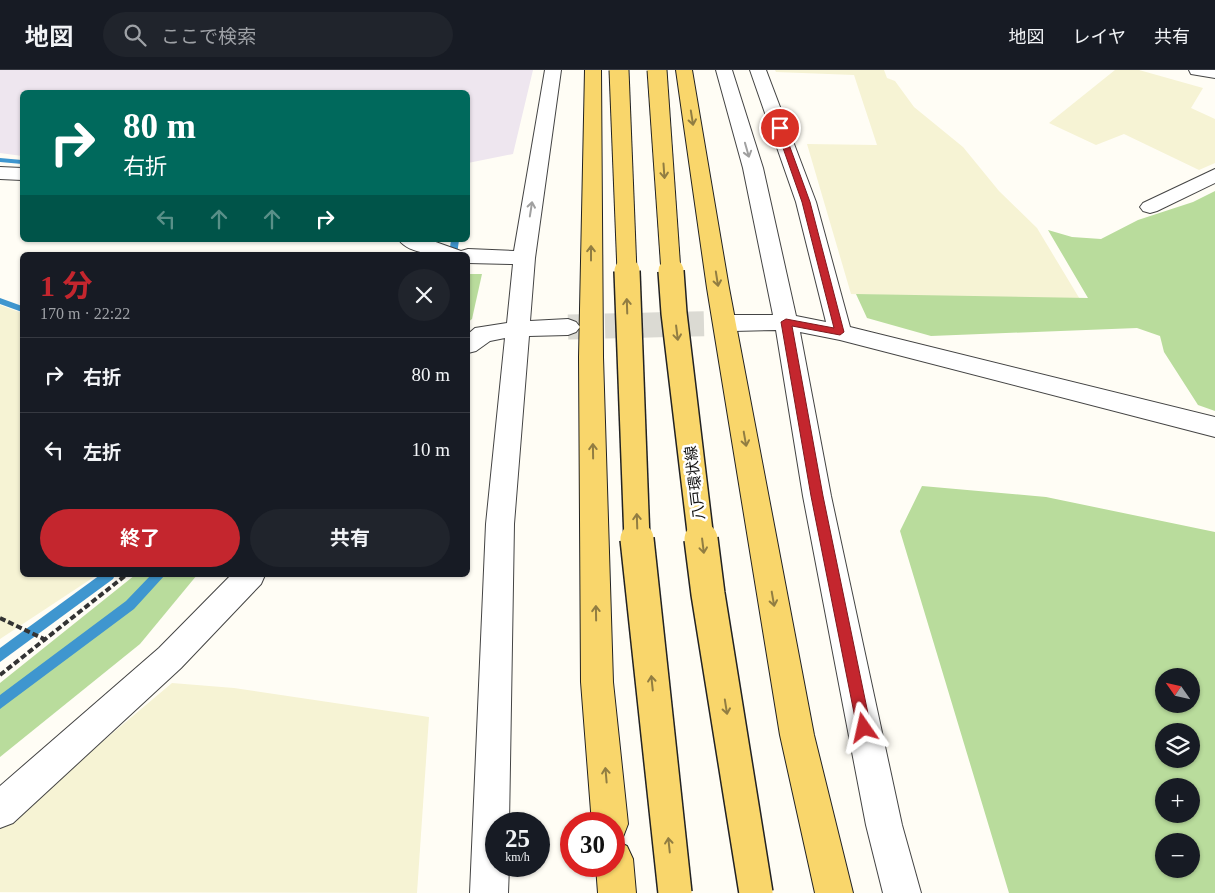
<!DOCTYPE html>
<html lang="ja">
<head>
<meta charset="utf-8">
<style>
  body { margin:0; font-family:"Times New Roman","Noto Sans JP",serif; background:#20242c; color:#f1f3f6; height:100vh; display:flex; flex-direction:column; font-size:19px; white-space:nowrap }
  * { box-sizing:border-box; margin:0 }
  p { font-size:16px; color:#9ea1a6 }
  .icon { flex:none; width:28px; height:28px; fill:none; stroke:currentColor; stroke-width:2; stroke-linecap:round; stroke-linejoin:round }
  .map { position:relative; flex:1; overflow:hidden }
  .side { position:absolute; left:20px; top:182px; width:450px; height:325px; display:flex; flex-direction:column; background:#171b24; border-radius:8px; box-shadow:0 1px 4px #0004 }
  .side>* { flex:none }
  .top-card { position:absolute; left:20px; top:20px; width:450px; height:152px; border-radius:8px; box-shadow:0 1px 4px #0004; background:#00695c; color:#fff; overflow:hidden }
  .needle { width:32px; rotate:304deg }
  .tools { position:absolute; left:1155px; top:598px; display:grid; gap:10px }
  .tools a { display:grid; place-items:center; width:45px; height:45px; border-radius:50%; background:#171b24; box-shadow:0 1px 4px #0004; font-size:25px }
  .speed { position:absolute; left:485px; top:742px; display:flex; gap:10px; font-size:25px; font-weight:700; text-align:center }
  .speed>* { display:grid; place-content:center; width:65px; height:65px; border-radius:50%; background:#171b24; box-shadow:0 1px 4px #0004; line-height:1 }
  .speed small { font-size:12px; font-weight:400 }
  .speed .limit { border:8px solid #d22; background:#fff; color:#111 }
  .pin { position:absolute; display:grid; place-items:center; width:42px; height:42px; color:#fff; margin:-21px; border:2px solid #fff; border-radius:50%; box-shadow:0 1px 5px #0007 }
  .me { position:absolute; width:55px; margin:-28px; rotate:349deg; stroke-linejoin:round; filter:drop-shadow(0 0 4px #0008) }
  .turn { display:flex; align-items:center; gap:18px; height:105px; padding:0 20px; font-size:22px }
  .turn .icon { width:65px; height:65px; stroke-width:2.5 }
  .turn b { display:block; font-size:35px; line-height:42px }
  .lanes { display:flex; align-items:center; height:48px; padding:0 20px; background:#0003; justify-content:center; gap:25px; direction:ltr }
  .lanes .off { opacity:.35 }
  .round { display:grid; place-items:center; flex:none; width:52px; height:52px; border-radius:26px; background:#20242c }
  .overview { display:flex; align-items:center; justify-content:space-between; height:85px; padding:0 20px }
  h1 { font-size:30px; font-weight:700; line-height:38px; color:#c4262e }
  .button { display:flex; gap:10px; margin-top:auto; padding:10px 20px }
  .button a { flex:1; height:58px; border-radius:30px; background:#c4262e; color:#fff; font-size:20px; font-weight:700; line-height:58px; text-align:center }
  .button a+a { background:#20242c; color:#f1f3f6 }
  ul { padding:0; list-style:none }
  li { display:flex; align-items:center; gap:15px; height:75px; padding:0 20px; border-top:1px solid #363941 }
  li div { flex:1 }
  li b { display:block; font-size:19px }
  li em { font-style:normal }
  header { display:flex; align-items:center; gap:30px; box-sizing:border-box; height:70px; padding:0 25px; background:#171b24; border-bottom:1px solid #363941 }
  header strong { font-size:24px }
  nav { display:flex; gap:28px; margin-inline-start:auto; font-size:18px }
  .search { width:350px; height:45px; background:#20242c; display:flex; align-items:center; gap:12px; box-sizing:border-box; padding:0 18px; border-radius:28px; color:#9ea1a6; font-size:19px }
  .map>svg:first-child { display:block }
</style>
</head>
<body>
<header>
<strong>地図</strong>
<div class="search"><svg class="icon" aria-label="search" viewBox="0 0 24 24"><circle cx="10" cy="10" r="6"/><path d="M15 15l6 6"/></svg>ここで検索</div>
<nav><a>地図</a><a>レイヤ</a><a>共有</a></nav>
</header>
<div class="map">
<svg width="1215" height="823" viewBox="0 0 1215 823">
  <rect width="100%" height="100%" fill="#fffdf5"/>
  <polygon fill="#eee6ef" points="0,0 533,0 513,84 468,93 468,22 22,22 22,86 0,83"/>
  <g fill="#f6f3d4">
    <polygon points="775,0 884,0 887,8 895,11 914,37 963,77 999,121 1037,158 1081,231 851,224 807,74 877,75 854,5 776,2"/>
    <polygon points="1115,0 1139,0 1203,18 1191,38 1215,49 1215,93 1199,100 1124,64 1096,75 1049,53"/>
    <polygon points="0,235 22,243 22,505 97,505 0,569"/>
    <polygon points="172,613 234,618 429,647 417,823 0,822 0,758"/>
  </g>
  <g fill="#b9dc9c" fill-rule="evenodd">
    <polygon points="1215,121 1215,341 1198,335 1164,282 1160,266 1137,258 931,266 867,248 856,224 1088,228 1048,160 1072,167 1101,169 1138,150 1193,132"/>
    <polygon points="468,204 482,204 472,249 468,252"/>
    <path d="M922 416 1046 427 1215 462V823H1009L900 461ZM1164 606H1191V634H1164ZM1164 661H1191V689H1164ZM1164 716H1191V744H1164ZM1164 771H1191V799H1164Z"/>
    <polygon points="135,505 197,505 140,574 0,687 0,613"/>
  </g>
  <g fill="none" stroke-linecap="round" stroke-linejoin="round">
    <g fill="#3f96cf" fill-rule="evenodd">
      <polygon points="0,88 22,90 22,94 0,92"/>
      <polygon points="451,170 459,170 457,185 449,185"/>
      <polygon points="0,228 22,236 22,242 0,234"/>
      <polygon points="100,505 115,505 113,509 0,592 0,578"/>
      <polygon points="151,505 165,505 134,539 0,639 0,625 126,531"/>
    </g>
    <polyline stroke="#dbdad3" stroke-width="25" stroke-dasharray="25 12" stroke-linecap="butt" points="568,257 733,253"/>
    <defs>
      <g id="minor">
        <path d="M545 0H561L535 188 530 251 568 249 576 252 580 257 576 262 568 265 529 266 514 454 509 754H496V796H509L508 823H470L486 454 505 268 490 271 476 281 468 283V264L475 258 507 253 513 194 468 193V185C449 185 411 187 399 170H430L461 181 468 179 514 181Z"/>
        <polygon points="716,0 732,0 763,98 796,246 826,252 796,132 750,0 766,0 816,132 850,257 1215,347 1215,367 840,270 800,262 831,426 902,755 921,823 883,823 866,755 803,426 776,260 733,261 725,258 721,253 725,248 733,245 773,245 743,98"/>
        <polygon points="1189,0 1215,0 1215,8 1191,4"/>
        <polygon points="0,97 22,98 22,110 0,109"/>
        <polygon points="1215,99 1215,113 1157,141 1150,143 1143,141 1140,137 1143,133"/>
        <polygon points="231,505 265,505 261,514 181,598 13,753 0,758 0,716 159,578"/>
      </g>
      <g id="major">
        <polygon points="585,0 601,0 603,287 613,612 628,754 623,767 614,770 627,776 633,789 636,823 598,823 596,796 614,796 614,754 592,754 581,612 579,287"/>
        <polygon points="676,0 692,0 729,218 814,665 853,823 815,823 780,665 707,218"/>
      </g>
    </defs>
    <use href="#minor" stroke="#444" stroke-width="2"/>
    <use href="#major" stroke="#222" stroke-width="2"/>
    <g stroke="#333" stroke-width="4" stroke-dasharray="6 3" stroke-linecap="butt">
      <polyline points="0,548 46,570"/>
      <polyline points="0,605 126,505"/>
    </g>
    <use href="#minor" fill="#fff" fill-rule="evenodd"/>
    <use href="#major" fill="#f9d66b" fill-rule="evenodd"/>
    <defs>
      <g id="major-bridge-far2">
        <polyline points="619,0 627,202"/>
        <polyline points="657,0 671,202"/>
      </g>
      <g id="major-bridge-far1">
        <polyline points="627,201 637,470"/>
        <polyline points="671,201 674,243 701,470"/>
      </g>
      <g id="major-bridge">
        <polyline points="637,469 675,823"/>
        <polyline points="701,469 708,524 756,823"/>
      </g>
    </defs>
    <use href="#major-bridge-far2" stroke="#222" stroke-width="21" stroke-linecap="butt"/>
    <use href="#major-bridge-far1" stroke="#222" stroke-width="28" stroke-linecap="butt"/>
    <use href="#major-bridge" stroke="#222" stroke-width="36" stroke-linecap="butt"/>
    <use href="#major-bridge-far2" stroke="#f9d66b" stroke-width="19"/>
    <use href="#major-bridge-far1" stroke="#f9d66b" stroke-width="25"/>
    <use href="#major-bridge" stroke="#f9d66b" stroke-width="33"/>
  </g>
  <defs><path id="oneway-shaft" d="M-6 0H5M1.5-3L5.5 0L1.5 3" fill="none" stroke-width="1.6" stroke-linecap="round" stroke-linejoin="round" transform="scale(1.25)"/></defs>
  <g stroke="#917d42">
    <use href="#oneway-shaft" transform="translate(692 48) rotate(81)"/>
    <use href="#oneway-shaft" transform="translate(664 101) rotate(86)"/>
    <use href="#oneway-shaft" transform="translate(591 183) rotate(-90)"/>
    <use href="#oneway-shaft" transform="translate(717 209) rotate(81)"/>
    <use href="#oneway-shaft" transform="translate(627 236) rotate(-92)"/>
    <use href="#oneway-shaft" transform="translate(677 263) rotate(83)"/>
    <use href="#oneway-shaft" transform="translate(745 369) rotate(80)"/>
    <use href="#oneway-shaft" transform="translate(593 381) rotate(-91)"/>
    <use href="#oneway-shaft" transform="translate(637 451) rotate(-92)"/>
    <use href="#oneway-shaft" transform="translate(703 476) rotate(83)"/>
    <use href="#oneway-shaft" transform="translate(773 529) rotate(80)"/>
    <use href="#oneway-shaft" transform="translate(596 543) rotate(-91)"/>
    <use href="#oneway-shaft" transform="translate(652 613) rotate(-96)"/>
    <use href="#oneway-shaft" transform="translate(726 637) rotate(81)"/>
    <use href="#oneway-shaft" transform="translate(606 705) rotate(-95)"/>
    <use href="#oneway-shaft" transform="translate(669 775) rotate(-96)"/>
  </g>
  <g stroke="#a0a0a0">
    <use href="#oneway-shaft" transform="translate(747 80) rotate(74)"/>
    <use href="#oneway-shaft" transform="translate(531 139) rotate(-81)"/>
  </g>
  <polygon fill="#c4262e" stroke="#7f191e" points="780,56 783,58 810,132 844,262 840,265 792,256 823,426 871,658 869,663 864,665 859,663 857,658 811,426 781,252 786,249 834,258 802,132 776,58"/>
  <g text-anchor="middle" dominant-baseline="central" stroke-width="5" stroke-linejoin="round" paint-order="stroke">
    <g font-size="15" fill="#111" stroke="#fff">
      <text transform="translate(695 413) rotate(-97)">八戸環状線</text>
    </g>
  </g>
</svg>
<div class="tools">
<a><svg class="needle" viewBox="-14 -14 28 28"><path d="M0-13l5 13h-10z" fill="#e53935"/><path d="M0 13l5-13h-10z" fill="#9ea1a6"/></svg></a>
<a><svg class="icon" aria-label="layers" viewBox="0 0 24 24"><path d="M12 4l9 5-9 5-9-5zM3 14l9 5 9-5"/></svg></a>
<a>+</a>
<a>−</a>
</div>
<div class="speed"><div>25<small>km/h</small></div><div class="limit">30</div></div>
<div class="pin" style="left:780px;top:58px;background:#d93025"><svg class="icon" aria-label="arrive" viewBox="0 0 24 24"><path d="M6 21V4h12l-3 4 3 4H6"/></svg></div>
<svg class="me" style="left:864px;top:658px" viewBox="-20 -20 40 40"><path d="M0-17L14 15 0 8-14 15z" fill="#c4262e" stroke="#fff" stroke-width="4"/></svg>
<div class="top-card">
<div class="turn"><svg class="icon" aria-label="right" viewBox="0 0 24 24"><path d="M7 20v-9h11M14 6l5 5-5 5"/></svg><div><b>80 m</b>右折</div></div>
<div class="lanes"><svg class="icon off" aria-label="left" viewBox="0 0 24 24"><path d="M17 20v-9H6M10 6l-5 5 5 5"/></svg><svg class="icon off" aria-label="ahead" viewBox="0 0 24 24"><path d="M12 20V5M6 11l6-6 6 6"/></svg><svg class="icon off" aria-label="ahead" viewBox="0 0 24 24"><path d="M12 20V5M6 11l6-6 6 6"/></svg><svg class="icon" aria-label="right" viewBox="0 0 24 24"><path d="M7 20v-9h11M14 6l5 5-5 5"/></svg></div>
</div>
<section class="side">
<div class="overview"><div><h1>1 分</h1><p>170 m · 22:22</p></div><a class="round"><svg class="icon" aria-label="close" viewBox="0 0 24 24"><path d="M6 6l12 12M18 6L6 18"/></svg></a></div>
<ul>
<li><svg class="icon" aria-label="right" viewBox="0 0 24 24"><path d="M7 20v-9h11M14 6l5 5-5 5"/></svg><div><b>右折</b></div><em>80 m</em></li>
<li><svg class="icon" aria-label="left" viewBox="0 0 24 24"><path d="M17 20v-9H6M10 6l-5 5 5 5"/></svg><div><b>左折</b></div><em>10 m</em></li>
</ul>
<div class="button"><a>終了</a><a>共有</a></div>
</section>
</div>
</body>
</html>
